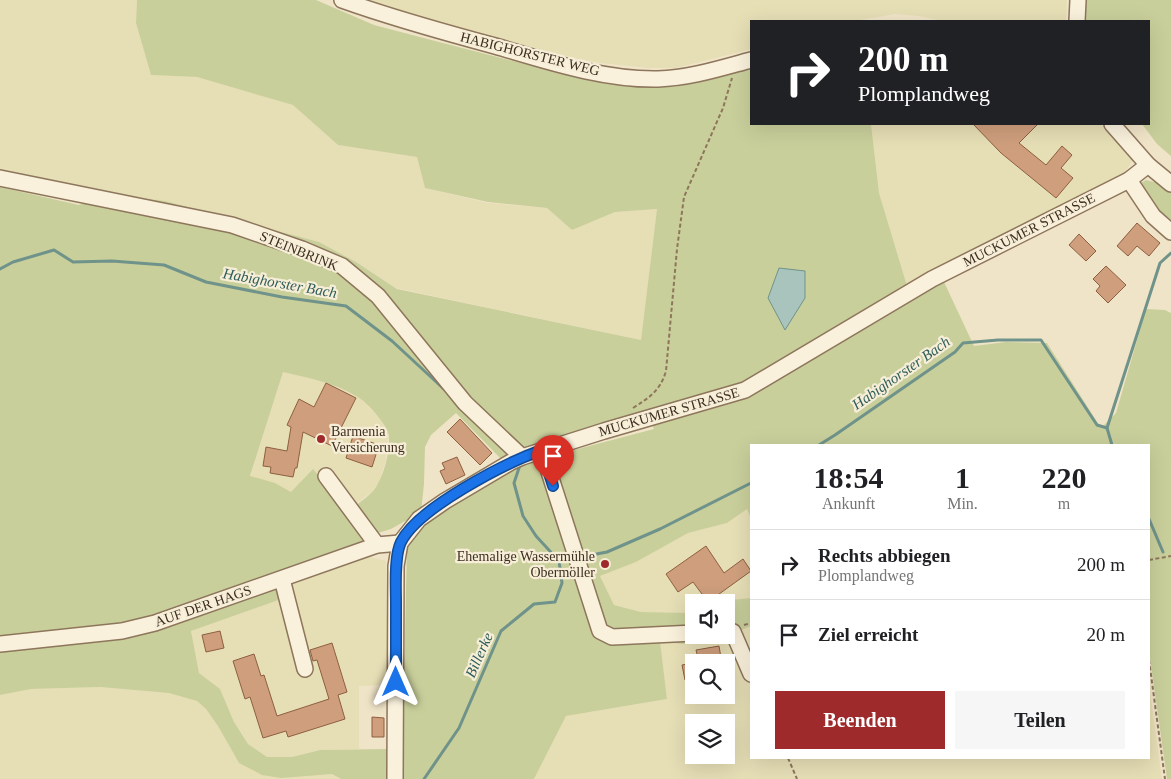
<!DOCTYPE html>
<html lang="de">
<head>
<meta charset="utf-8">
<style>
  body { margin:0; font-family:"Times New Roman",serif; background:#f6f6f6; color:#202124; height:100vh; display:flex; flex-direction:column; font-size:19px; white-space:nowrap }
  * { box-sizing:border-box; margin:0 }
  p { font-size:16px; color:#757577 }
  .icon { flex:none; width:28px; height:28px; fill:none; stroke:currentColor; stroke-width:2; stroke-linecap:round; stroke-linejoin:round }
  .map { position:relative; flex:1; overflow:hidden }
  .sheet { position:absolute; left:750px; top:444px; width:400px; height:315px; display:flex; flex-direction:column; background:#fff; border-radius:0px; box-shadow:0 5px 20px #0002 }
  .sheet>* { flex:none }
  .guide { position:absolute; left:750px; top:20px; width:400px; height:105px; border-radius:0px; box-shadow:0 5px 20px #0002; background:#202124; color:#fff; overflow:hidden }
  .fabs { position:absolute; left:685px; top:594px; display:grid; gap:10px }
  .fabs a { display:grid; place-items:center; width:50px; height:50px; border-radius:0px; background:#fff; box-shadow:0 5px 20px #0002; font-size:25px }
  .pin { position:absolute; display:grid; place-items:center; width:42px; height:42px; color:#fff; margin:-51px -21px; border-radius:50% 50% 50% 0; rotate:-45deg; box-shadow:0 0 5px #0007 }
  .pin .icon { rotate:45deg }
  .me { position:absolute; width:55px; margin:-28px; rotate:0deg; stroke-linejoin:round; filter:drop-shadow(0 0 4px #0008) }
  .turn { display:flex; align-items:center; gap:18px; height:105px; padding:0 25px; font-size:22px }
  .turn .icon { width:65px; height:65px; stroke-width:2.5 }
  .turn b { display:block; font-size:35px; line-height:42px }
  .eta { display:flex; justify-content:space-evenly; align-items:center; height:85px; text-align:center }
  .eta b { font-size:30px; font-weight:800; line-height:35px }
  .action { display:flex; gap:10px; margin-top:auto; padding:10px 25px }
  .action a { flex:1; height:58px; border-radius:0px; background:#9e2a2b; color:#fff; font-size:20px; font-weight:800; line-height:58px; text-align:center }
  .action a+a { background:#f6f6f6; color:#202124 }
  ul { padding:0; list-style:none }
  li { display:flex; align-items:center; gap:15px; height:70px; padding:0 25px; border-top:1px solid #e0e0e0 }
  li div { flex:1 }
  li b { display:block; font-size:19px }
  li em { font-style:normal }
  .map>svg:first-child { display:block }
</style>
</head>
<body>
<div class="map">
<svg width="1171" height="779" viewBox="0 0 1171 779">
  <rect width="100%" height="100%" fill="#f0e4c8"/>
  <g fill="#e6deb5" fill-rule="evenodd">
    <polygon points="0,0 137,0 136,23 151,75 197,77 293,105 338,145 417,157 425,188 488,203 547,208 572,230 615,212 657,209 641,340 396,288 356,262 319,242 132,197 0,177"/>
    <polygon points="367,0 1067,0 1066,21 942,21 919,16 895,14 855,21 751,21 751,49 676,68 648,68 600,63 555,54 387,7"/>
    <polygon points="871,124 1101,124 1133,160 1123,175 987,242 907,285 879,193"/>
    <polygon points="283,372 321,380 360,397 380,419 389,434 386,460 380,480 373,491 347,511 291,492 275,483 250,477"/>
    <polygon points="747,509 751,519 751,598 726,602 694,602 694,613 641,612 614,605 600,576 636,562 688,533 727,523"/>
    <polygon points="362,555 386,561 389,685 359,686 359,749 320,750 292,757 267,757 248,744 234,722 220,689 199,673 191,631 287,597 282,582"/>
    <path d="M748 626H751V758H1149V683L1162 779H534L566 716 667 699 660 641 682 644 733 633ZM694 662H726V695H694ZM694 722H726V755H694Z"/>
    <polygon points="100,687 169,693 197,701 206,709 218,726 239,763 310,775 332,774 341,779 0,779 0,695 31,689"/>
  </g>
  <g fill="#c9cf9b" fill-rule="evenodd">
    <path d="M137 0H316L374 25 439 42 583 79 649 87H675L704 81 751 68V124H871L879 193 911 299 944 282 974 346 1006 342 1047 343 1101 428 1116 413 1146 309 1165 310 1171 313V779H1167L1149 651V445H751V519L747 509 727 523 688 533 636 562 600 576 614 605 641 612 694 613V635H726V602L731 600 751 598V626L734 633 729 641 682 644 660 641 667 699 566 716 534 779H402L407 543 424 521 513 466 654 429 647 414 504 462 456 413 431 435 425 447 424 484 421 512 391 529 378 533 368 518 355 526 363 541 279 573 287 597 191 631 199 673 220 689 234 722 248 744 267 757H292L320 750 387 749V779H341L332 774 281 778 262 775 239 763 218 726 206 709 197 701 169 693 100 687 31 689 0 695V649L123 627 0 639V187L79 205 95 199 132 197 165 201 319 242 356 262 397 289 641 340 657 209 615 212 572 230 547 208 488 202 425 188 417 157 338 145 293 105 197 77 151 75 136 23ZM283 372C309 378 335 383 358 397 367 402 387 425 389 435 390 453 384 476 374 490 367 498 356 505 347 511L313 469 291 492 275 483 250 476Z"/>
    <polygon points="1082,0 1171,0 1171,156 1157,144 1142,124 1149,124 1149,21 1081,21"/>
    <polygon points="1146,180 1158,183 1171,193 1171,226 1161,217 1138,185"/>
  </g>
  <polygon fill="#a9c4bc" stroke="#6f938a" points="779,268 805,271 805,298 785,330 768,298"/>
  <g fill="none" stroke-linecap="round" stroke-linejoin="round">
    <g stroke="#6f938a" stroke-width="3">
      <polyline points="0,269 13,262 54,250 73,262 112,261 164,265 206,282 282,297 346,306 392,341 446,391"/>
      <polyline points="1107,428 1112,445"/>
      <polyline points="819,445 835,435 955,352 963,343 998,340 1041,340 1097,425 1107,428 1160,263 1171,253"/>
      <polyline points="520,465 514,483 523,516 536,536 559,561 573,558"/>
      <polyline points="1149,519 1163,552"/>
      <polyline points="581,557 607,552 660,529 751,483"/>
      <polyline points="424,779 459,728 501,631 534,604 555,602 562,583 559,561"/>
    </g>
  </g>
  <g fill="#cf9f7d" stroke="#8d5f41">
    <polygon points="973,124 1038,124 1019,143 1046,165 1062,146 1072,155 1061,168 1073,178 1056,198 1001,153"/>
    <polygon points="1137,223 1160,243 1149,256 1137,246 1128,256 1117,246"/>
    <polygon points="1079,234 1096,251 1086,261 1069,245"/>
    <polygon points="1106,266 1126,285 1108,303 1096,291 1100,286 1093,279"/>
    <polygon points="326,383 356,398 332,446 303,432 297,468 295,468 293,477 270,473 271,467 263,466 266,447 287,451 291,427 287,425 299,399 314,407"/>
    <polygon points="460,419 492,453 480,465 447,432"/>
    <polygon points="353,436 379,445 372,467 346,458"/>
    <polygon points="457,457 465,475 446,484 440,471 445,469 442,463"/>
    <polygon points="706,546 724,573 743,559 751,571 708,602 693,582 678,592 666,574"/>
    <polygon points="220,631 224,648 206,652 202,635"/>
    <polygon points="332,643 347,692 338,695 345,719 288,737 286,731 263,738 250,697 245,699 233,661 254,654 261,676 264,675 277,716 329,699 317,660 313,661 310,650"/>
    <polygon points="719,646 721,658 699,662 696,650"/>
    <polygon points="692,663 694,678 685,680 682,665"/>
    <polygon points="372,717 384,718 384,737 372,737"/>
  </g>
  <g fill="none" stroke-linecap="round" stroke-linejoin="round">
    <defs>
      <g id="minor">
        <path d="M342 0C392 18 443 32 495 46 547 61 603 80 658 79 690 78 721 68 751 60"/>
        <polyline points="1077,21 1078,0"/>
        <polyline points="1112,124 1148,165 1171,184"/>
        <polyline points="0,178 232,225 302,249 342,266 378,296 465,403 522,457"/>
        <polyline points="1129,180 1153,216 1171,232"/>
        <polyline points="542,450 600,631 612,637 694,633"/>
        <polyline points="326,476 377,545"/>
        <polyline points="282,579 305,669"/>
        <polyline points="726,632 733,632 751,674"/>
        <polyline points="0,644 122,631 155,623 377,545 400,543"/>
        <polyline points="395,779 396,566 400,543 419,519 445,501 511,462 522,457 604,431 745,390 932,279 1129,180 1148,165"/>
      </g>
    </defs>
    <use href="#minor" stroke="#8d765c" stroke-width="18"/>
    <g stroke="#8d765c" stroke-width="2" stroke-dasharray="4 2.5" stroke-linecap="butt">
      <path d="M633 408C650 397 660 391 666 371L677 249 684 197 723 108 732 78"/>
      <polyline points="1149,560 1171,556"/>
      <polyline points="744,625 751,623"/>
      <polyline points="1149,660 1165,779"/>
      <polyline points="788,758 797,779"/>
    </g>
    <use href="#minor" stroke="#faf1dc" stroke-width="15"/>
  </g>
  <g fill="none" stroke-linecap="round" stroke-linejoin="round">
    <defs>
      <path id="route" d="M396 682C396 656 396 629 396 602 396 587 394 556 401 542 418 508 505 463 542 450L553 486"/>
    </defs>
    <use href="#route" stroke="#114b97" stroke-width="12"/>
    <use href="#route" stroke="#1a73e8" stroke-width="9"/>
  </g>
  <g fill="#9e2a2b" stroke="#f7eed8" stroke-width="2">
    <circle cx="321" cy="439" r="5"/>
    <circle cx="605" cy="564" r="5"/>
  </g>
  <g text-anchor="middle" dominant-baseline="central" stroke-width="4.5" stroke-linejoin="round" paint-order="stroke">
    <g font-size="14" fill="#3d2e20" stroke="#f7eed8">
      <text transform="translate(530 54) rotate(14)">HABIGHORSTER WEG</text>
      <text transform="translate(1029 230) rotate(-27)">MUCKUMER STRASSE</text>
      <text transform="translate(299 251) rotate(22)">STEINBRINK</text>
      <text transform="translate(669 412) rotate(-16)">MUCKUMER STRASSE</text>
      <text transform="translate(203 606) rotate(-19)">AUF DER HAGS</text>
    </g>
    <g font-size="14" fill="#3d2e20" stroke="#f7eed8" text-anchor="start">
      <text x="331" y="431">Barmenia<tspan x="331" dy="16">Versicherung</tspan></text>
      <text x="595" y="556" text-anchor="end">Ehemalige Wassermühle<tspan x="595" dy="16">Obermöller</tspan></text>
    </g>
    <g font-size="15" font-style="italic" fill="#2f5d5a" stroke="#f7eed8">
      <text transform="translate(280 283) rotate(10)">Habighorster Bach</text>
      <text transform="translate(901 373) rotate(-35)">Habighorster Bach</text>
      <text transform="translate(479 655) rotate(-66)">Billerke</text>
    </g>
  </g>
</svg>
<div class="fabs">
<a><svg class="icon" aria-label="sound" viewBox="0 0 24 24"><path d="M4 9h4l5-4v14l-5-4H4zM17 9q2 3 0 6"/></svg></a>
<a><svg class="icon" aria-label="search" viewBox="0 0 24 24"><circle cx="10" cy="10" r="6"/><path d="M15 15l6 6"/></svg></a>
<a><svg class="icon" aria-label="layers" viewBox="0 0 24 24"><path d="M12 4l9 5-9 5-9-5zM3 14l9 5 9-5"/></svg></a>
</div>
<div class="pin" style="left:553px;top:486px;background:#d93025"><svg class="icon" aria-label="arrive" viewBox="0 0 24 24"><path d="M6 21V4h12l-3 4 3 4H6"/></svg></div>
<svg class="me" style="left:396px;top:682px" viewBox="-20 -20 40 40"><path d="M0-17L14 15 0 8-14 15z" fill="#1a73e8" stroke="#fff" stroke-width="4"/></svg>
<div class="guide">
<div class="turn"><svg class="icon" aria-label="right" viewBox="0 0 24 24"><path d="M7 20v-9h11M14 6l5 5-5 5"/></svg><div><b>200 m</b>Plomplandweg</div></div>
</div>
<section class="sheet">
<div class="eta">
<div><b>18:54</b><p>Ankunft</p></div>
<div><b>1</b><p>Min.</p></div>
<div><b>220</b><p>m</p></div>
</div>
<ul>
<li><svg class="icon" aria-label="right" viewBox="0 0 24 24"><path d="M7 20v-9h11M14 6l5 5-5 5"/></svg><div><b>Rechts abbiegen</b><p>Plomplandweg</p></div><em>200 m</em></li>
<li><svg class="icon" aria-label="arrive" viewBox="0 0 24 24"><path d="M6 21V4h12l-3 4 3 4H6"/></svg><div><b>Ziel erreicht</b></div><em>20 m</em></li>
</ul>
<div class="action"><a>Beenden</a><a>Teilen</a></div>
</section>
</div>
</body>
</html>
